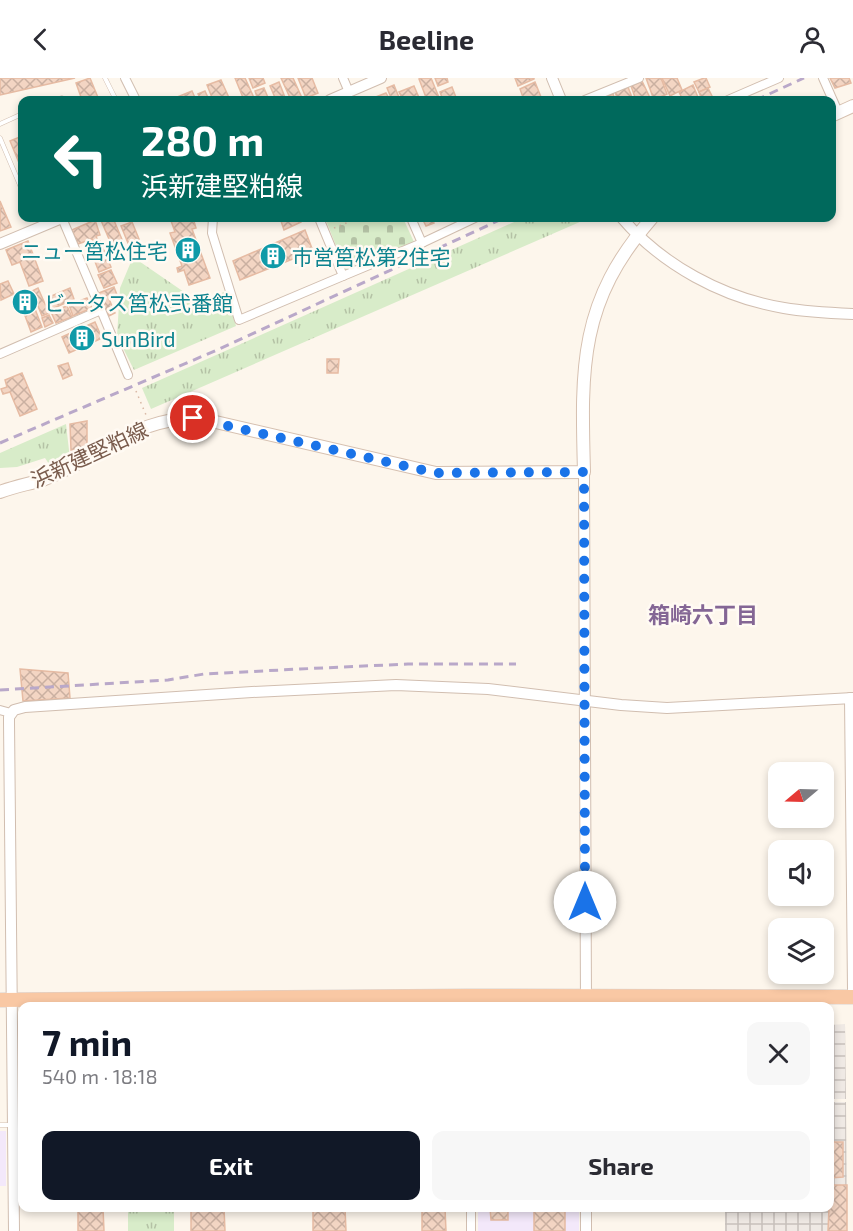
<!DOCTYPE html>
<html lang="en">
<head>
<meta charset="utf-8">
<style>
  body { margin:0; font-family:"Exo 2","Noto Sans JP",sans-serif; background:#f7f7f7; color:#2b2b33; height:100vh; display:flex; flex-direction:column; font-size:22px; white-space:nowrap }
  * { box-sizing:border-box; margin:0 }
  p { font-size:20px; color:#7c7c81 }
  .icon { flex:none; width:33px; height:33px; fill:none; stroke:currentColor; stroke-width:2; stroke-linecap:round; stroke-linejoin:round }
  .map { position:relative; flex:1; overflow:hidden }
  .details { position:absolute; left:18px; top:924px; width:816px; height:210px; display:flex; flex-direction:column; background:#fff; border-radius:12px; box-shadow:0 3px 9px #0003 }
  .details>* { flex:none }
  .hud { position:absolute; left:18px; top:18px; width:818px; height:126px; border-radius:12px; box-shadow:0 3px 9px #0003; background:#00695c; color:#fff; overflow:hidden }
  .needle { width:39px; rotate:251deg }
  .tools { position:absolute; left:768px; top:684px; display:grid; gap:12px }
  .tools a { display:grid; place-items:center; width:66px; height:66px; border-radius:12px; background:#fff; box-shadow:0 3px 9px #0003; font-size:30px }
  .pin { position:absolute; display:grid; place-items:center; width:51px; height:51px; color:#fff; margin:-26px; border:3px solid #fff; border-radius:50%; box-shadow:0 2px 6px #0007 }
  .me { position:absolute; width:66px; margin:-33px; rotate:0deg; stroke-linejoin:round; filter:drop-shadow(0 0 4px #0008) }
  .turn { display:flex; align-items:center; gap:21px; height:126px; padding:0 24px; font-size:27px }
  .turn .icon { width:78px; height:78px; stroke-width:2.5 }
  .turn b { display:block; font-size:42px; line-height:51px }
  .round { display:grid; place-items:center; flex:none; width:63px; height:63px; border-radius:12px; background:#f7f7f7 }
  .summary { display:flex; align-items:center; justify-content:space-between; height:102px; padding:0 24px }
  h1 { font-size:36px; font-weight:700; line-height:45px; color:#111827 }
  .button { display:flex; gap:12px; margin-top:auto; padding:12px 24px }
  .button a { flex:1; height:69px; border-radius:12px; background:#111827; color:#fff; font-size:24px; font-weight:700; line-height:69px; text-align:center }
  .button a+a { background:#f7f7f7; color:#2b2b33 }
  header { display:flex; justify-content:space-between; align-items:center; height:78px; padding:0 24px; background:#fff; font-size:27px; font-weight:700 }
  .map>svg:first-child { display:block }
</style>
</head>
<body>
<header><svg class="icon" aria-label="back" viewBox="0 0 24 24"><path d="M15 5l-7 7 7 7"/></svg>Beeline<svg class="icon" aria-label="person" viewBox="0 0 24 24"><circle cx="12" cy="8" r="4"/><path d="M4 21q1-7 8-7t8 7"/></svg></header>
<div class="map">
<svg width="853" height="1153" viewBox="0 0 853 1153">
  <defs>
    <pattern id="industrial-grid" width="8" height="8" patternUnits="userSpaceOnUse" patternTransform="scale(1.5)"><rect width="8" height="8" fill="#efe9e4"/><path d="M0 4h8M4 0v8" fill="none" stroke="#c7c0bb"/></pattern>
    <pattern id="grass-tufts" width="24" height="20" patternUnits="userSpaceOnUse" patternTransform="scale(1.5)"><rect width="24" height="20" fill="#d8ecc9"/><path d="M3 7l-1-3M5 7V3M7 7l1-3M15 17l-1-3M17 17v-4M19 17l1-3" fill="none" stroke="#b4c2a5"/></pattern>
    <pattern id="cemetery-stones" width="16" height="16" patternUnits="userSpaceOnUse" patternTransform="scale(1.5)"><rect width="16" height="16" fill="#d8ecc9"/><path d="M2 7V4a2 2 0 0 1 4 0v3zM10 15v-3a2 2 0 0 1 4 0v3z" fill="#b4c2a5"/></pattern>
    <pattern id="building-cross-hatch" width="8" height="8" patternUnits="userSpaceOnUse" patternTransform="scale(1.5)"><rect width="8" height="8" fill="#f3d5c3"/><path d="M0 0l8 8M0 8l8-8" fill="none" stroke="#cab0a1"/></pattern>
  </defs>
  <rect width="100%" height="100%" fill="#fdf6ec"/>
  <g fill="url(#industrial-grid)">
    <polygon points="845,946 846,1021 830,1021 830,947"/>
    <polygon points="830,1024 846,1024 847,1153 725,1153 725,1130 830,1130"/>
  </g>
  <g fill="#f3e8fa">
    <rect x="0" y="1053" width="6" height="55"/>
    <rect x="478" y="1130" width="101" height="23"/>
  </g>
  <g fill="url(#grass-tufts)">
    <polygon points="523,140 589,140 151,331 142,310"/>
    <polygon points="133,179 200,225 226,213 236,248 134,292 117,258 120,210"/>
    <polygon points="66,346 70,381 51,389 45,380 17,389 0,390 0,375"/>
    <rect x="128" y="1130" width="46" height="23"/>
  </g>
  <polygon fill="url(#cemetery-stones)" points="325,140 403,140 414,164 346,193"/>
  <g fill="url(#building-cross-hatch)" stroke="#e6bba3" stroke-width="1.5">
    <polygon points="0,0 75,0 0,17"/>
    <polygon points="90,0 99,22 82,22 76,5"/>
    <polygon points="235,0 245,0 255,22 244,22"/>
    <polygon points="249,0 263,0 265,5 253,10"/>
    <polygon points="281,0 293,0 302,20 291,22"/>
    <polygon points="298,0 312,0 318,15 306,20"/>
    <polygon points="422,0 431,0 440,22 427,22 419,1"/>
    <polygon points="435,0 447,0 448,4 438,8"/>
    <polygon points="515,0 534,0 534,1 518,8"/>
    <polygon points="646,0 661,0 667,16 654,22"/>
    <polygon points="662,0 677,0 682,12 670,18"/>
    <polygon points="704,0 706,0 710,9 699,14 694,4"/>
    <polygon points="830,0 849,0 851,5 835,10"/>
    <polygon points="221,2 230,22 213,22 207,7"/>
    <polygon points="642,3 651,22 636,22 631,8"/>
    <polygon points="279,4 286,22 276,22 270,8"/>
    <polygon points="535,4 541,19 533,22 524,22 520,11"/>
    <polygon points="394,7 400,22 392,22 387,10"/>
    <polygon points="693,7 699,22 683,22 679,14"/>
    <polygon points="414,8 420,22 403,22 399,14"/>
    <polygon points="452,9 457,22 443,22 440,14"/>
    <polygon points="628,9 633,22 618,22 615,14"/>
    <polygon points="264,10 269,22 258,22 255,13"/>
    <polygon points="708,10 714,22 702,22 699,14"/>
    <polygon points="192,13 196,22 170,22"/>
    <polygon points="205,13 209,22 201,22 198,16"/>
    <polygon points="386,15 390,22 368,22"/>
    <polygon points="613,16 615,22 601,22 601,21"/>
    <polygon points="22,58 22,92 10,63"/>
    <polygon points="0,123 11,149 0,153"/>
    <polygon points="100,140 113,140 126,171 115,175"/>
    <polygon points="170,140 193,140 196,150 192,151 210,200 189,207 184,192 178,194 177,190 182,188 170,155 175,154"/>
    <polygon points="290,140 300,140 301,144 284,152 281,143"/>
    <polygon points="422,140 432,140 434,145 426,148"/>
    <polygon points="95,142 100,157 96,158 98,164 100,163 111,189 99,194 89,168 94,166 92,161 78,166 72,152"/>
    <polygon points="132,144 139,161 128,165 121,148"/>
    <polygon points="305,152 313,173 240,202 233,183"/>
    <polygon points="28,163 43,203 29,208 20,184 12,187 6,172"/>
    <polygon points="111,192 117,205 104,210 98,197"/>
    <polygon points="8,203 14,216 1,222 0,206"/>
    <polygon points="114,209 117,217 109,221 115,235 109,238 99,215"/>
    <polygon points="38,210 49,235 42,238 32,213"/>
    <polygon points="70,210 74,221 52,231 47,220"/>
    <polygon points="28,214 34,229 23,234 17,218"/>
    <polygon points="87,220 92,230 73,238 69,227"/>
    <polygon points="67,228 72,239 56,245 51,234"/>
    <polygon points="35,231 42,249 31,254 24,235"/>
    <polygon points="49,237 53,245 45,249 42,240"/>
    <polygon points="95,244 102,260 69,275 62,259"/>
    <polygon points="327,281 339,281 338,295 327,295"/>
    <polygon points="68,285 72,297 63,301 58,288"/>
    <polygon points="22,295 37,331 20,338 10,314 3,316 1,311 7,309 5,302"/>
    <polygon points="87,343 87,372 71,372 70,346"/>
    <polygon points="20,591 68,595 70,620 23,623"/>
    <polygon points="830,1064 843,1064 843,1099 830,1100"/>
    <polygon points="830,1107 847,1107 847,1153 828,1153"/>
    <polygon points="78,1130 103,1130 104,1153 78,1153"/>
    <polygon points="191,1130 224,1130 225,1153 191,1153"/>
    <polygon points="313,1130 345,1130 346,1153 313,1153"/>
    <polygon points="422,1130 445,1130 446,1153 422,1153"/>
    <polygon points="490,1130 508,1130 508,1142 491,1142"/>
    <rect x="534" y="1130" width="31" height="23"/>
  </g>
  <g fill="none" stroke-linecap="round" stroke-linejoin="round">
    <defs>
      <g id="service">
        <polyline points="105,0 116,22"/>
        <polyline points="55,22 62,20"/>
        <polyline points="0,46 22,36"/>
        <polyline points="0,60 22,112"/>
        <polyline points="0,1047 12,1047"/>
      </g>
      <g id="minor">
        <polyline points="125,0 136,22"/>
        <polyline points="343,0 349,14"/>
        <polyline points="823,0 838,34"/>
        <polyline points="585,22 639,0"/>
        <polyline points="728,22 779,0"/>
        <polyline points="62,140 101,232"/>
        <polyline points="213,140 212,155 239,242 343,198 319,140"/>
        <polyline points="422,165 475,140"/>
        <polyline points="343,198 422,165 411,140"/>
        <polyline points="0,276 101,232 128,297"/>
        <polyline points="0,632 11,635"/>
        <polyline points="471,1130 471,1153"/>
      </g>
      <g id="tertiary">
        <polyline points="552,0 561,22"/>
        <polyline points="330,22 381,0"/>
        <path d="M622 140C662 187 723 220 784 230 807 234 830 235 853 236"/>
        <polyline points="0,166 62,140"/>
        <polyline points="584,394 586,928"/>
        <polyline points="850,620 853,912"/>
        <polyline points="14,1153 9,644 9,639 14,632 25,629 252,614 396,607 488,611 621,627 667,630 853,620"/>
        <polyline points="586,1153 586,1130"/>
      </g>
      <g id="secondary">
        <polyline points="831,38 853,28"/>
        <path d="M0 414C15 408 30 406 45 401 101 380 143 332 207 342L436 395 584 394C581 289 579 223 652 140"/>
      </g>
      <polyline id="trunk" points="0,922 468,918 853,919"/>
    </defs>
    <use href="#service" stroke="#d1beb0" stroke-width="5"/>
    <use href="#minor" stroke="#d1beb0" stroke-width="10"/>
    <use href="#tertiary" stroke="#d1beb0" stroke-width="12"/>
    <use href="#secondary" stroke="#d6c0b0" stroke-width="14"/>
    <use href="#trunk" stroke="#dad1cd" stroke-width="15"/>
    <g stroke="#d9b8a5" stroke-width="1.5" stroke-dasharray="1.5 4.5" stroke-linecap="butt">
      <polyline points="334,150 359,140"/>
      <polyline points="136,313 146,337"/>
    </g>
    <use href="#service" stroke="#fff" stroke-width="4"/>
    <use href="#minor" stroke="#fff" stroke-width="8"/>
    <use href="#tertiary" stroke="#fff" stroke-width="10"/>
    <use href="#secondary" stroke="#fff" stroke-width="12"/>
    <use href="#trunk" stroke="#f9c8a4" stroke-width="14"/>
    <g stroke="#b9a8c9" stroke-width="3" stroke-dasharray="9 6" stroke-linecap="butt">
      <polyline points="756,22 804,0"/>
      <polyline points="0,365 217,272 504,140"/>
      <polyline points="0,612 168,602 204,596 300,591 408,586 516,586"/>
    </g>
  </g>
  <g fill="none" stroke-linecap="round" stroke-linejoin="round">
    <polyline stroke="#1a73e8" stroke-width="10" stroke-dasharray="0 18" points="193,340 436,395 584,394 585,824"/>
  </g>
  <defs>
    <symbol id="building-disc" viewBox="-11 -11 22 22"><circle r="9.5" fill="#0f9aa8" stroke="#fffaf3"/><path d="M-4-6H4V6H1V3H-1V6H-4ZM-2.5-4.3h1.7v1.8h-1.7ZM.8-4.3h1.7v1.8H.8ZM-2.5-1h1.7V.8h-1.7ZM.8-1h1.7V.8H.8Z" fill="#fff"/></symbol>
  </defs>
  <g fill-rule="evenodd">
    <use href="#building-disc" x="173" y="157" width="30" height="30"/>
    <use href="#building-disc" x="258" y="163" width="30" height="30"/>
    <use href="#building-disc" x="10" y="209" width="30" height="30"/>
    <use href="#building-disc" x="67" y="245" width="30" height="30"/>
  </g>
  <g text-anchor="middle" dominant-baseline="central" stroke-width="5" stroke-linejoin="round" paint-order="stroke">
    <g font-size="21" fill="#0d838f" stroke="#fffaf3" text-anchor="start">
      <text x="168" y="172" text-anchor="end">ニュー筥松住宅</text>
      <text x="292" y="178">市営筥松第2住宅</text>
      <text x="44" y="224">ビータス筥松弐番館</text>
      <text x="101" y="260">SunBird</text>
    </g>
    <g font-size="21" fill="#7a5c4d" stroke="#fffaf3">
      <text transform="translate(89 376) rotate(-25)">浜新建堅粕線</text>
    </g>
    <g font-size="22" font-weight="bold" fill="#846695" stroke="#fffaf3">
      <text x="703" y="536">箱崎六丁目</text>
    </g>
  </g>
</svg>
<div class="tools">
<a><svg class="needle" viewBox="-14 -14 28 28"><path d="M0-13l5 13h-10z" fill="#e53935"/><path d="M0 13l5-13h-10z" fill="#7c7c81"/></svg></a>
<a><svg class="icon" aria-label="sound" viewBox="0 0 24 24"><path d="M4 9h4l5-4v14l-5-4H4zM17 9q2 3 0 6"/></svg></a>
<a><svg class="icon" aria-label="layers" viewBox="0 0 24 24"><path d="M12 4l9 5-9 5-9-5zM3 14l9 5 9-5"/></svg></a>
</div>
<div class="pin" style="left:193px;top:340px;background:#d93025"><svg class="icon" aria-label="arrive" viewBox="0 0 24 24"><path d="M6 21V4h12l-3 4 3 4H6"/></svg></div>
<svg class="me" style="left:585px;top:824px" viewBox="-20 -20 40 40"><circle r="19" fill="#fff"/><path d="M0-13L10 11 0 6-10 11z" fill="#1a73e8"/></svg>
<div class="hud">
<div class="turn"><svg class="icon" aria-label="left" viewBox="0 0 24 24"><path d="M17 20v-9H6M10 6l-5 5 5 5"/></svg><div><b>280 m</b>浜新建堅粕線</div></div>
</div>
<section class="details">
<div class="summary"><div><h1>7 min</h1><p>540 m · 18:18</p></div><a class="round"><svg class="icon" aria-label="close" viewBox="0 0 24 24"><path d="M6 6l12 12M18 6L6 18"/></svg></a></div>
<div class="button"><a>Exit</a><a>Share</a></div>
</section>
</div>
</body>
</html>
